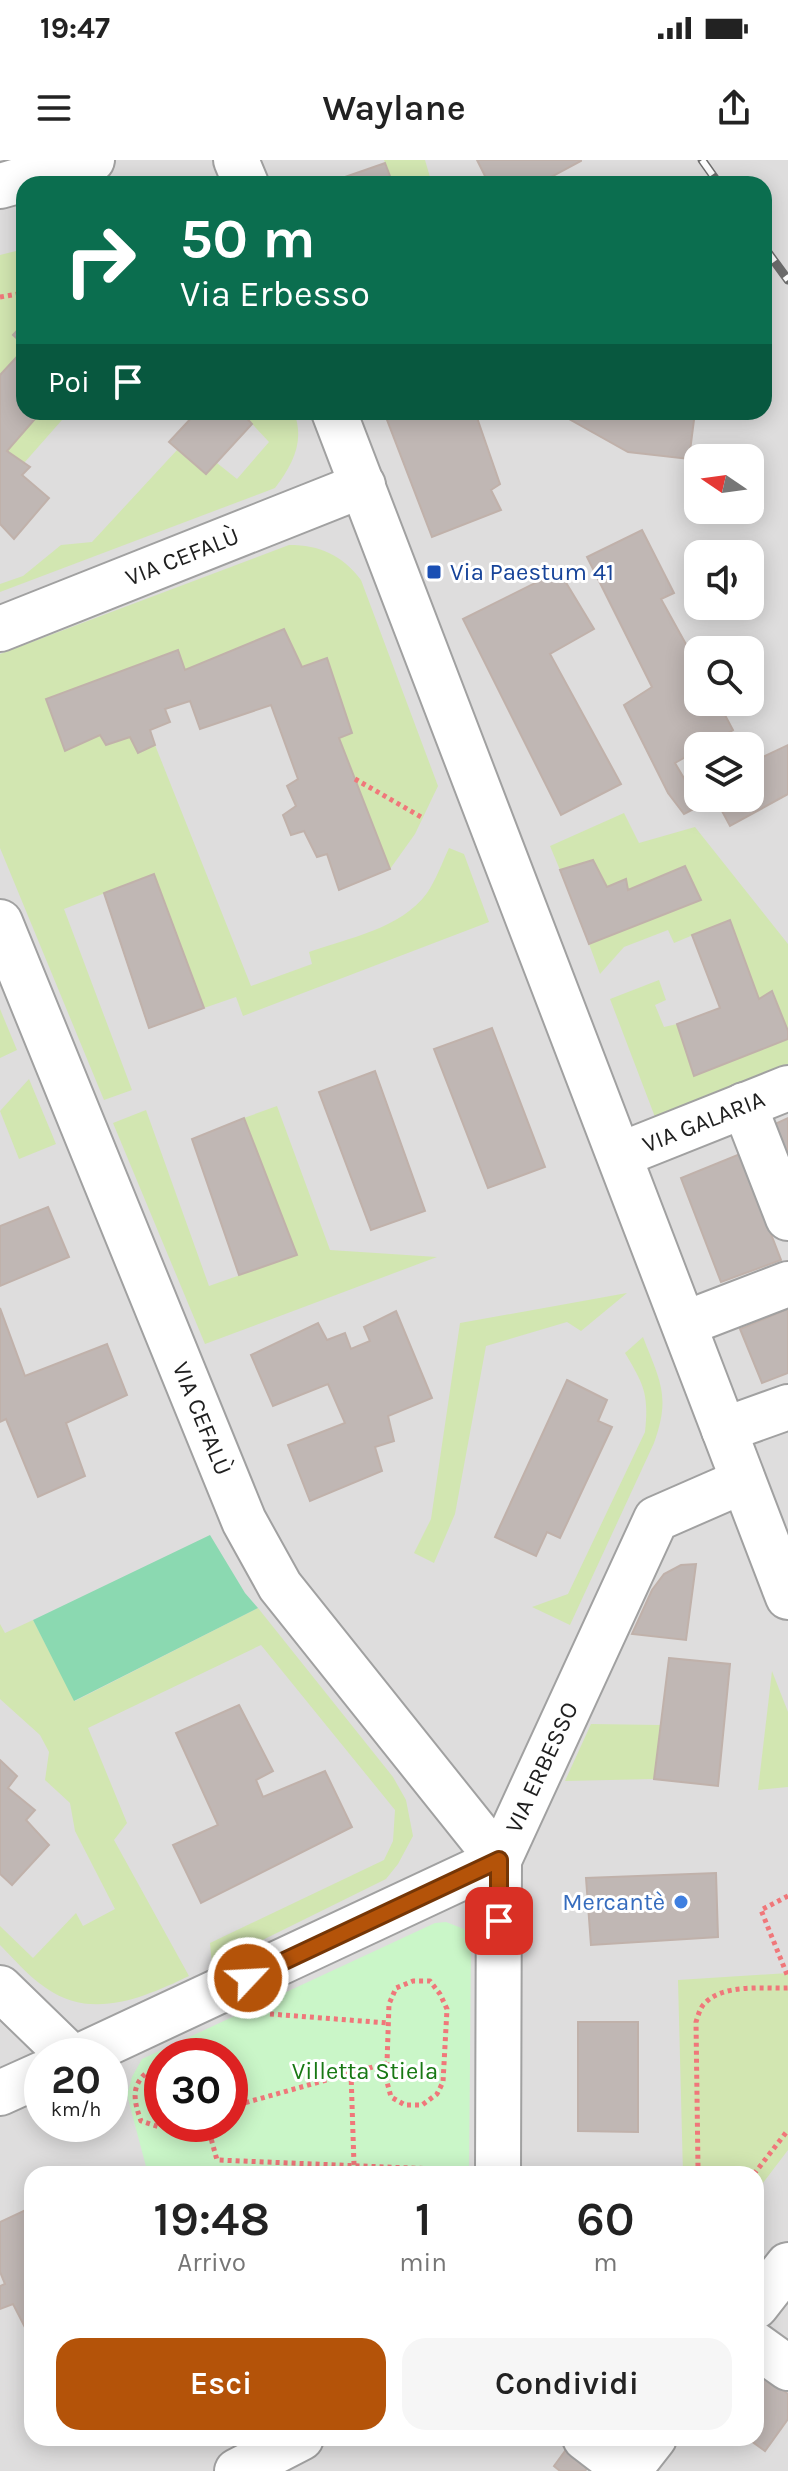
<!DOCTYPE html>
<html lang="it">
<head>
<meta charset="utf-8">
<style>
  body { margin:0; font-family:Karla,sans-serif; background:#f6f6f6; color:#222; height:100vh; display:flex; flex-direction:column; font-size:30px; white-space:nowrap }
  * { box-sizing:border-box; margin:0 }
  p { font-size:26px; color:#767676 }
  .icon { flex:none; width:44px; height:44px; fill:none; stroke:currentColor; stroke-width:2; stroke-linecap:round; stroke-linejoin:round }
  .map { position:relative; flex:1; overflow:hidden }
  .panel { position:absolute; left:24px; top:2006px; width:740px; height:280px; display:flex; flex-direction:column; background:#fff; border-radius:24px; box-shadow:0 4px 20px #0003 }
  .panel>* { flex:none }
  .hud { position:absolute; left:16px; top:16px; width:756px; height:244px; border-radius:24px; box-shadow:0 4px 20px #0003; background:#0b6e4f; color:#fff; overflow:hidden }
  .needle { width:52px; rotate:283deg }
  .fabs { position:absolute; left:684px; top:284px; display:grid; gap:16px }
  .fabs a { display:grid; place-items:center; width:80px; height:80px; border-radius:16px; background:#fff; box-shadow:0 4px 20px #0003; font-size:40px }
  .speed { position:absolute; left:24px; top:1878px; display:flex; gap:16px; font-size:40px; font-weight:700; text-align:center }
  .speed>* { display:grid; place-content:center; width:104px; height:104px; border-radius:50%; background:#fff; box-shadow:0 4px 20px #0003; line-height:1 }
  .speed small { font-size:20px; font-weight:400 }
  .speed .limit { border:12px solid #d22; background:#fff; color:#111 }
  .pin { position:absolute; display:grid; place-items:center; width:68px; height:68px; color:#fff; margin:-34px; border-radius:16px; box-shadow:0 4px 12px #0006 }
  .me { position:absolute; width:88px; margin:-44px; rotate:65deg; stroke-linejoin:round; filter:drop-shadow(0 0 6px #0008) }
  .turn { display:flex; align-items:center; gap:28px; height:168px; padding:0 32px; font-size:36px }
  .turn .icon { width:104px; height:104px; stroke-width:2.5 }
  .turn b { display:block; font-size:56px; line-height:68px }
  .then { display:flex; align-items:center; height:76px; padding:0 32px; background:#0003; gap:16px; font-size:30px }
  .eta { display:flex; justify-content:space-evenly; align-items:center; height:136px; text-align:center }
  .eta b { font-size:48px; font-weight:600; line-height:56px }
  .primary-button { display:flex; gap:16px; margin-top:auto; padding:16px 32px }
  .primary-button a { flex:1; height:92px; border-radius:24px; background:#b45309; color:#fff; font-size:32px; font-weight:600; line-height:92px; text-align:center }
  .primary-button a+a { background:#f6f6f6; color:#222 }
  .status { display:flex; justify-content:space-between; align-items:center; height:56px; padding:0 40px; background:#fff; direction:ltr }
  .status svg { height:22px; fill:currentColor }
  header { display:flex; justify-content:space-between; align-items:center; height:104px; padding:0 32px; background:#fff; font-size:36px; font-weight:600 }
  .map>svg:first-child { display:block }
</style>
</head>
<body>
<div class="status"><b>19:47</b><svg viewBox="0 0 49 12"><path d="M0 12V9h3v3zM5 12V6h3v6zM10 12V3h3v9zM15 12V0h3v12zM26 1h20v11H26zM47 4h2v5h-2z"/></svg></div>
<header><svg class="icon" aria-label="menu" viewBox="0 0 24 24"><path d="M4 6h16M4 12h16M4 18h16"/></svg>Waylane<svg class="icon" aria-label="share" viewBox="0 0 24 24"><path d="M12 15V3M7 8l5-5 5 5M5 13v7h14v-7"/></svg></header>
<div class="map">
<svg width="788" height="2311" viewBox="0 0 788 2311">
  <rect width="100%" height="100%" fill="#f0ece7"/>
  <path fill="#dedddd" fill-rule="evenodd" d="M0 0H788V2311H0ZM24 24H764V252H24ZM698 298H750V350H698ZM698 394H750V446H698ZM698 490H750V542H698ZM698 586H750V638H698ZM42 1896H110V1964H42ZM162 1896H230V1964H162ZM32 2014H756V2278H32Z"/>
  <g fill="#d2e6b1">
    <polygon points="384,0 425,0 432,24 393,24"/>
    <polygon points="24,89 24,163 13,175 24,185 24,189 0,215 0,95"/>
    <polygon points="41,252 69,252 24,303 7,291"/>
    <path d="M241 252H294C305 281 293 304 275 328L0 432V424L23 416 61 385 92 382 177 290 205 314 217 303 237 319 269 282Z"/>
    <path d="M289 385C320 385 342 395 361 420L438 626 415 674 390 709 339 578 352 573 327 498 302 507 284 470 185 510 178 490 46 539 65 591 100 575 106 585 130 577 138 593 155 585 251 826 312 804 309 792C348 778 401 769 427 733 436 720 442 703 449 688L464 694 489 762 243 856 236 837 204 848 154 714 64 749 132 930 104 940 0 688V494Z"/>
    <polygon points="624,653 639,683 695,667 788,784 788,871 773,831 759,839 729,760 674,783 668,770 624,787 600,814 589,784 701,740 684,706 628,730 625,719 607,727 592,700 560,710 550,686"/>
    <polygon points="659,820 666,840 655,845 664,867 677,864 694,916 788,879 788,904 655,957 610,839"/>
    <polygon points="0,849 17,890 0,898"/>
    <polygon points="29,919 56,984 19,999 0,951"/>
    <polygon points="277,946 330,1090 437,1097 205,1184 113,963 146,950 209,1126 297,1095 244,958"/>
    <polygon points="627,1133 581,1171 567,1162 486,1186 455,1354 434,1403 414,1393 431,1359 460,1163"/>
    <path d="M643 1177C660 1221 671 1236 654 1283L570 1465 532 1447 568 1434 645 1272C649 1234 644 1225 625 1193Z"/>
    <path d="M258 1448 393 1617 406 1640 413 1676 398 1704 386 1719 212 1805 210 1783 384 1700 393 1681 395 1650 261 1485 88 1568 127 1663 114 1680 189 1816C145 1837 92 1861 46 1828 29 1817 15 1800 0 1785V1766L33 1798 76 1753 83 1766 115 1749 75 1671 70 1643 45 1620 49 1592 40 1575 0 1539V1464L5 1473 33 1460 75 1541Z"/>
    <polygon points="772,1511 788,1552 788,1627 758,1630"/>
    <polygon points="591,1564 661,1565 654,1619 565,1621"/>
    <polygon points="788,1813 788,1990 756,2032 756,2014 683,2014 678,1820"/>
  </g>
  <path fill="#caf6c8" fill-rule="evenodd" d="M446 1762 464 1769 471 1782 469 2014H148L127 1935 132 1917 142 1899 435 1763ZM230 1896V1964H162V1896Z"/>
  <polygon fill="#8bd9b1" points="210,1375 245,1433 258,1448 74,1541 33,1460"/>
  <g fill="#c0b7b4" stroke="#c0b1aa" stroke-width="2">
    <polygon points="477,0 581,0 581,1 538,24 489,24"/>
    <polygon points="385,3 393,24 325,24"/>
    <polygon points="24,163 24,185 13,175"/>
    <polygon points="24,189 24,252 41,252 7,291 30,307 22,315 49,338 14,379 0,364 0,215"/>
    <polygon points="194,252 241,252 252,264 206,314 169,282 195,254"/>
    <polygon points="384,252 475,252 500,324 491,330 501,350 432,377"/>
    <polygon points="563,252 695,252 689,299 628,292 569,259"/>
    <polygon points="642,370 674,433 661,439 698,506 698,542 718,542 733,570 705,586 698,586 698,590 675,603 685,620 698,615 698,638 715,638 684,654 668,633 624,545 652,527 587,397"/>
    <polygon points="559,411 594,469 550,494 621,624 561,655 463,459"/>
    <polygon points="284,469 302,507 327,498 352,573 339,578 390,709 339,730 327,694 317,697 304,671 291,675 283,655 296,646 287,626 298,619 271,545 200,569 190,541 165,549 170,562 150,570 155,585 138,593 130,577 106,585 100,575 65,591 46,539 178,490 185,510"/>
    <polygon points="788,585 788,634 730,666 715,638 750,638 750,603"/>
    <polygon points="593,700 607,727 626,719 628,730 685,706 701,740 589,784 560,710"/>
    <polygon points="154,714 204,848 149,868 104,733"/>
    <polygon points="730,760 759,839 772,831 788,871 788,879 694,916 677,864 720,848 692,775"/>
    <polygon points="492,868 545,1007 488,1028 434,889"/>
    <polygon points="375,911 425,1051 371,1070 319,932"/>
    <polygon points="244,958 297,1095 239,1115 192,979"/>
    <polygon points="788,958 788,997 775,964"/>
    <polygon points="740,994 781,1100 721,1122 681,1018"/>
    <polygon points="48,1047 69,1097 0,1126 0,1066"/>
    <polygon points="0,1148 25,1216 107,1184 127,1235 66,1263 85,1316 38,1337 6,1259 0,1262"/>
    <polygon points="788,1149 788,1213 762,1223 740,1169"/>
    <polygon points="396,1151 432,1238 388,1256 394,1281 375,1287 382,1311 310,1341 288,1285 345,1263 328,1224 273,1246 251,1195 318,1163 327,1180 345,1173 351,1189 370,1181 364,1167"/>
    <polygon points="567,1220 607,1240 598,1261 612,1267 560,1378 547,1372 536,1396 495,1377"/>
    <polygon points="696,1404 686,1480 632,1474 652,1430 664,1414 681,1405"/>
    <polygon points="669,1498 730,1504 718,1626 654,1619"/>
    <polygon points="239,1545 273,1611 256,1620 263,1637 325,1611 352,1667 201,1743 173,1685 218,1665 176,1573"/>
    <polygon points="0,1600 17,1616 8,1628 35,1650 26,1660 49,1685 12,1725 0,1714"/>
    <polygon points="716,1713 718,1777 591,1785 586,1718"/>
    <polygon points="578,1862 638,1862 638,1972 578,1971"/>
    <polygon points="32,2047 32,2181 13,2144 0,2149 0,2126 5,2124 0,2112 0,2062"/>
    <polygon points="757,2210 788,2234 788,2259 765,2291 747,2278 756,2278"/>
    <polygon points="568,2287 591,2303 585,2311 560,2311 554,2306"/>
  </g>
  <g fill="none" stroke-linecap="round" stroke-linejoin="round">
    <defs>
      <g id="minor">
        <polyline points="236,0 246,24"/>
        <polyline points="0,26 92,0"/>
        <polyline points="334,252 788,1437"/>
        <path id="s1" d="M0 469 363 325"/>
        <path id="s2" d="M0 762 244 1361 280 1426 499 1700 80 1896"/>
        <polyline points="744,945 788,1058"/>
        <path id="s3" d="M620 995 788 928"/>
        <polyline points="684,1164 788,1124"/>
        <polyline points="724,1270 788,1247"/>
        <polyline points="0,1828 70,1896"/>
        <polyline points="0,1933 42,1914"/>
        <path id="s4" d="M498 2014 499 1700 656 1359 743 1321"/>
        <polyline points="756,2146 788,2105"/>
        <polyline points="756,2185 788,2208"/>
        <polyline points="585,2278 628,2311"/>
        <polyline points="237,2311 301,2278"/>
        <polyline points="628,2311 654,2278"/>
      </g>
    </defs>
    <use href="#minor" stroke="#a1a1a1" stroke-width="48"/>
    <g stroke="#f0777a" stroke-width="5" stroke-dasharray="4 4" stroke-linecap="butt">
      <polyline points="0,137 24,133"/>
      <polyline points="355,619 423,658"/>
      <polyline points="788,1736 761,1750 788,1817"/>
      <polyline points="270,1854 388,1863"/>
      <polyline points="351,1913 354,2005"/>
      <path d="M145 1914C130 1928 135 1944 141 1961L159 1967 170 1964"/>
      <polyline points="230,1947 387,1903 389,1844 396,1828 413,1821 430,1821 440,1834 447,1849 443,1922 437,1934 422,1945 405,1945 391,1937 387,1922 387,1903"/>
      <polyline points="207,1964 217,2000 459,2010"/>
      <path d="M701 2014 698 2008 696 1862C698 1856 700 1848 704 1844 723 1823 763 1829 788 1828"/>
      <polyline points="754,2014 788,1970"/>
    </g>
    <use href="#minor" stroke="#fff" stroke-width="44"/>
    <defs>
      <g id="rail">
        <polyline points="702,0 719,24"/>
        <polyline points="764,87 788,120"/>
      </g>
    </defs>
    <use href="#rail" stroke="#6e6e6e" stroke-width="9"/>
    <use href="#rail" stroke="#fff" stroke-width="6" stroke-dasharray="18" stroke-linecap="butt"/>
  </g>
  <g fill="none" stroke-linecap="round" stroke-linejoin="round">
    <defs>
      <polyline id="route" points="248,1818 499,1700 499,1761"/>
    </defs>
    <use href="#route" stroke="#753606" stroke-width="20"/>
    <use href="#route" stroke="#b45309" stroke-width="14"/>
  </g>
  <rect fill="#1a4fb4" stroke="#fff" stroke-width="3" x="426" y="404" width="16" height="16" rx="4"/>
  <circle fill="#3f7fe0" stroke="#fff" stroke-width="3" cx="681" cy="1742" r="8"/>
  <g text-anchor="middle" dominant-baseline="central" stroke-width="6" stroke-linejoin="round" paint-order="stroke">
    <g font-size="24" fill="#202020" stroke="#fff">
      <text stroke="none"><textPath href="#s1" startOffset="196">VIA CEFALÙ</textPath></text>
      <text stroke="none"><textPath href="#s3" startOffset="90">VIA GALARIA</textPath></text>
      <text stroke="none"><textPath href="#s2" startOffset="536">VIA CEFALÙ</textPath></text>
      <text stroke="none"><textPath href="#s4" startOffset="416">VIA ERBESSO</textPath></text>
    </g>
    <g font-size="24" fill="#164399" stroke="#fff" text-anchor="start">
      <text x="450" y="412">Via Paestum 41</text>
    </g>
    <g font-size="24" fill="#366cbe" stroke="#fff" text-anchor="end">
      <text x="665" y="1742">Mercantè</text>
    </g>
    <g font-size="24" fill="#187814" stroke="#fff">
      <text x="365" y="1911">Villetta Stiela</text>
    </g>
  </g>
</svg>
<div class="fabs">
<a><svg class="needle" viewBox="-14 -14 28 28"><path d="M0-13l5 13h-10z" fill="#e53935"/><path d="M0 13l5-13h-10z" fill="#767676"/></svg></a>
<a><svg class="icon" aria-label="sound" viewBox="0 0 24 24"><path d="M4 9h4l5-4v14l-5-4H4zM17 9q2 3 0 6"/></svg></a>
<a><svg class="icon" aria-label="search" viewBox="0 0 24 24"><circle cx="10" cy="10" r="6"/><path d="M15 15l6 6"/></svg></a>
<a><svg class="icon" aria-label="layers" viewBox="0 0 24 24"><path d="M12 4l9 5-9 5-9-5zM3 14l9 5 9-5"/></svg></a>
</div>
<div class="speed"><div>20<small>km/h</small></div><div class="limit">30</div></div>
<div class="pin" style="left:499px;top:1761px;background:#d93025"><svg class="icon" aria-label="arrive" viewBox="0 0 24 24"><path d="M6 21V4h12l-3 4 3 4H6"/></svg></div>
<svg class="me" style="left:248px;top:1818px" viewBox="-20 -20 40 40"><circle r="17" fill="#b45309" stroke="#fff" stroke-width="3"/><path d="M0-11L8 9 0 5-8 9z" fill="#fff"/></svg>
<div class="hud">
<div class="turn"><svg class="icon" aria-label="right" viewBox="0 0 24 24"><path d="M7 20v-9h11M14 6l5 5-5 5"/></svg><div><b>50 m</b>Via Erbesso</div></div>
<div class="then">Poi<svg class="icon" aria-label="arrive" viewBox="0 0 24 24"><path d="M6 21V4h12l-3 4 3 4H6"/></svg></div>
</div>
<section class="panel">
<div class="eta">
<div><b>19:48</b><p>Arrivo</p></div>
<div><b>1</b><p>min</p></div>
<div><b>60</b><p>m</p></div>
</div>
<div class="primary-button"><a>Esci</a><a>Condividi</a></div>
</section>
</div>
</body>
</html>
